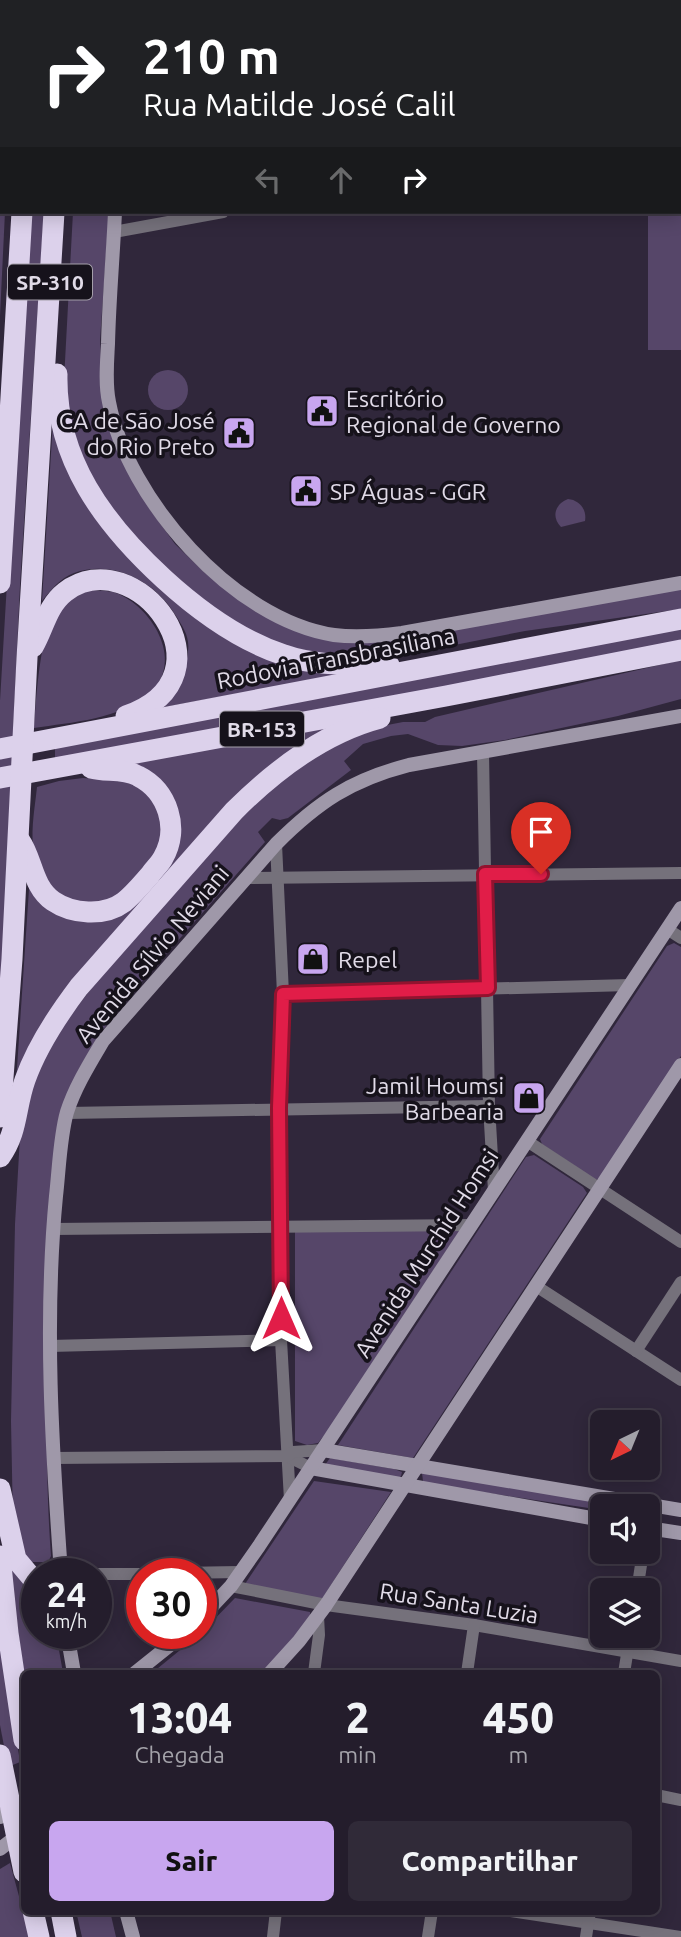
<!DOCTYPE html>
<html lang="pt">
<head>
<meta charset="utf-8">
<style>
  body { margin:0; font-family:Ubuntu,sans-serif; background:#302a38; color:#f1f3f6; height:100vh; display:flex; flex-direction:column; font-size:26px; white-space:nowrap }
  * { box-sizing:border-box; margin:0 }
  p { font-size:23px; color:#a3a2a9 }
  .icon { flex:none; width:38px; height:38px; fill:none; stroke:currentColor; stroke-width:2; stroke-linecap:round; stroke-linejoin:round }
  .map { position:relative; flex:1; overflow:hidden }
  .panel { position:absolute; left:21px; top:1670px; width:639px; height:245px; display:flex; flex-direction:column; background:#241d2c; border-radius:10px; box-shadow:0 4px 18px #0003,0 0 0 2px #413b48 }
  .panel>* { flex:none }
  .hud { position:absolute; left:0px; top:0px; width:682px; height:214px; box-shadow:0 4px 18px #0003,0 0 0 2px #413b48; background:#202124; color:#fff; overflow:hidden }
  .needle { width:46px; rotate:223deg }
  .buttons { position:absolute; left:590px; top:1410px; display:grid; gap:14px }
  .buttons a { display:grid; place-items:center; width:70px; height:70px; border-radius:10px; background:#241d2c; box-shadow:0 4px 18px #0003,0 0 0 2px #413b48; font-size:35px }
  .speed { position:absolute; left:21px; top:1558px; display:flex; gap:14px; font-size:35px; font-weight:700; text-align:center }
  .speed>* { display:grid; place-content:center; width:91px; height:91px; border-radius:50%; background:#241d2c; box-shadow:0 4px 18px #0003,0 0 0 2px #413b48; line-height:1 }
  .speed small { font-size:18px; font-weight:400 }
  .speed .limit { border:10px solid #d22; background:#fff; color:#111 }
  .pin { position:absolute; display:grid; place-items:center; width:60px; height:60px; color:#fff; margin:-72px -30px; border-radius:50% 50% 50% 0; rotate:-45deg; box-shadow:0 0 7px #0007 }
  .pin .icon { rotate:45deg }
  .me { position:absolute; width:77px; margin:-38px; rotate:0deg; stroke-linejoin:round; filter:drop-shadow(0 0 5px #0008) }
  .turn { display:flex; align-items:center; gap:24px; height:147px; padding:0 28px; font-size:32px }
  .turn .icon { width:91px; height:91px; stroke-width:2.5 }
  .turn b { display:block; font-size:49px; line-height:60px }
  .lanes { display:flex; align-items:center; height:66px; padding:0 28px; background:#0003; justify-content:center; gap:35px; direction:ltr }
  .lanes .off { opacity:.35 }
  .eta { display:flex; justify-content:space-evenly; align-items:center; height:119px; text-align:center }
  .eta b { font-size:42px; font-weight:800; line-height:49px }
  .action { display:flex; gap:14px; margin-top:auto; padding:14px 28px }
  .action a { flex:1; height:80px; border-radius:10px; background:#c8a6ef; color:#111; font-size:28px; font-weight:800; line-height:80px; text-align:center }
  .action a+a { background:#302a38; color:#f1f3f6 }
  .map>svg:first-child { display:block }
</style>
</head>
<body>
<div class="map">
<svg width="681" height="1937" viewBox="0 0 681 1937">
  <rect width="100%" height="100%" fill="#30273b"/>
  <g fill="#564669">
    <polygon points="0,0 20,0 2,2 2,212 5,212 0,316"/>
    <polygon points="681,200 681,350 648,350 648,212 681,212"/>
    <polygon points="29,212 44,212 20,585 0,1013 0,701"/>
    <polygon points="73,212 109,212 100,340 103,401 119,453 149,508 175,544 205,573 255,607 337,640 681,589 681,609 525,631 394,657 334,657 271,642 214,609 138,543 116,518 85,465 70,424 64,380"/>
    <circle cx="168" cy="390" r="20"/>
    <path d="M53 421 64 455 212 625 346 674 159 708C173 690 186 674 188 651 190 637 183 627 176 616 156 582 114 559 74 573 60 578 51 590 42 601Z"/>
    <path d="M568 499C579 500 587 509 585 521L561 527C551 517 555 504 568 499Z"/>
    <path d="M89 590C97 591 108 590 116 593 151 606 185 660 151 692 120 720 72 722 34 728 36 702 40 628 57 610 66 601 78 596 89 590Z"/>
    <polygon points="681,629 681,643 55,761 55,746"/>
    <path d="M681 660V699L618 716 505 740 462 746 438 745 408 734 391 736 363 744 344 761 351 770 288 818 280 820 272 818 258 832 265 842 129 996 97 1038 79 1069 63 1110C54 1259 40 1407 51 1556L48 1562H31L23 1555 13 1523 11 1421 15 1224 21 1119 29 1090 55 1036 106 969 270 786 329 746 377 727 403 722H425L435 717Z"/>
    <polygon points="338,726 242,793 16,1083 29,889 51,909 103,918 176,834 130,763"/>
    <path d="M83 778C96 779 126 778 136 785 148 793 160 809 162 823 167 851 122 902 95 904 78 906 64 900 52 888 41 877 34 861 33 846 31 827 35 806 37 787L59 781Z"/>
    <polygon points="674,943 681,947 681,1056 602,1176 596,1180 542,1144 540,1139 667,946"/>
    <polygon points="534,1155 583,1187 587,1193 413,1458 338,1445 526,1157"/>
    <polygon points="295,1229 460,1230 329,1429 318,1443 307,1445 295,1441"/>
    <polygon points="330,1458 394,1469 402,1472 401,1476 396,1480 325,1465"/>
    <polygon points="422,1473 639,1507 602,1507 602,1510 428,1484 423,1481"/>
    <polygon points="314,1481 391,1492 322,1599 245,1584"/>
    <polygon points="8,1561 37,1595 37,1633 56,1633 63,1673 24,1673"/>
    <polygon points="235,1598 310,1612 310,1618 263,1673 152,1673 201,1633"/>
    <polygon points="0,1632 20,1762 8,1767 0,1725"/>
    <polygon points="10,1863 30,1937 0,1937 0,1869"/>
    <polygon points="76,1911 110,1911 116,1937 82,1937"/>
  </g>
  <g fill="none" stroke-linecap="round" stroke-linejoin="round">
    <g stroke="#75717b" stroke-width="12">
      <polyline points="335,2 336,0"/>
      <polyline points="448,2 449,0"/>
      <polyline points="473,2 473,0"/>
      <polyline points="590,2 590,0"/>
      <polyline points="114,232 223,212"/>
      <polyline points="483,752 489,1106 494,1191"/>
      <polyline points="276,844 283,994 279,1108 281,1340 290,1500"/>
      <polyline points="246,878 681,873"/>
      <polyline points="667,929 681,938"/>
      <polyline points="283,994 630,985"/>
      <polyline points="67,1113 489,1106"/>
      <polyline points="527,1141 681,1242"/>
      <polyline points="53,1229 472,1225"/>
      <polyline points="536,1286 681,1380"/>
      <polyline points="50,1346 281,1340"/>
      <polyline points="636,1351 681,1282"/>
      <polyline points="287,1456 311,1468"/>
      <polyline points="53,1458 287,1456 293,1452 323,1450"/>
      <polyline points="648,1522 649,1505"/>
      <polyline points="178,1573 240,1572"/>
      <polyline points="96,1574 142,1574"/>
      <polyline points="231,1586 326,1605 474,1625 681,1661"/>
      <polyline points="637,1591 643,1552"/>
      <polyline points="314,1673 319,1635 318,1616"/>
      <polyline points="467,1673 474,1625"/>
      <polyline points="624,1673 630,1636"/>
      <polyline points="656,1795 681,1800"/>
      <polyline points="511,1911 681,1937"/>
      <polyline points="273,1937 276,1911"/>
      <polyline points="428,1937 432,1911"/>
      <polyline points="586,1937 590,1911"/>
    </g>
    <g stroke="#9f98a9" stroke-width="14">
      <polyline points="128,2 129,0"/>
      <path d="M115 212C113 256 109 300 108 344 107 363 105 384 109 402 127 499 234 620 334 635 357 638 379 636 402 633L681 583"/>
      <polyline points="323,1450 681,1510"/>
      <polyline points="311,1468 602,1520"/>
      <polyline points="648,1528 681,1533"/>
      <path d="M61 1573C52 1448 44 1321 56 1196 59 1170 60 1136 67 1112 75 1087 90 1063 103 1041L276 844C318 802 351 780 409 765L681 716"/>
      <polyline points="201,1618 231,1586 259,1546 681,908"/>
      <polyline points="67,1633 74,1673"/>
      <polyline points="135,1673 185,1633"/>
      <polyline points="270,1673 299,1641 326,1605 681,1065"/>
      <polyline points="0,1817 24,1800"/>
      <polyline points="0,1849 21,1833"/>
      <polyline points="126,1911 133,1937"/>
    </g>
    <g stroke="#dcd1eb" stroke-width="21">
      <polyline points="36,2 36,0"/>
      <polyline points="65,2 65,0"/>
      <path d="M57 374C55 459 104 524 164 579 199 611 238 640 284 655 318 667 354 664 389 665"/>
      <polyline points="0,583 22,212"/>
      <path d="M33 647C44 628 47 606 65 592 135 538 241 676 126 716"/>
      <polyline points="0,749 681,619"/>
      <polyline points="0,778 446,696 681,650"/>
      <path d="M20 841C33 860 32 886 53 901 72 914 104 917 124 902 134 894 142 884 150 875 154 869 160 864 163 858 180 829 168 791 138 776 124 768 106 772 91 768"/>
      <polyline points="0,1117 12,959 27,658 54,212"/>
      <path d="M0 1157C18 1132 15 1108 25 1080 37 1046 57 1016 79 987L234 811C275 770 323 733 380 718"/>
      <polyline points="0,1489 16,1559 37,1584"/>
      <polyline points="0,1556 8,1633 24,1740"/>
      <polyline points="0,1755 24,1872"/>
      <polyline points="33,1911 39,1937"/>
      <polyline points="61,1911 66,1937"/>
    </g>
  </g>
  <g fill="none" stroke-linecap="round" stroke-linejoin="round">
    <defs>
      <polyline id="route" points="281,1318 279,1108 283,994 488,988 485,874 541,874"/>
    </defs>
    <use href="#route" stroke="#92132f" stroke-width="18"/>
    <use href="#route" stroke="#e11d48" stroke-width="12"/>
  </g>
  <defs>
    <symbol id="civic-square" viewBox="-11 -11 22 22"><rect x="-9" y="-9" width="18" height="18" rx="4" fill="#c8a6ef" stroke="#16121b"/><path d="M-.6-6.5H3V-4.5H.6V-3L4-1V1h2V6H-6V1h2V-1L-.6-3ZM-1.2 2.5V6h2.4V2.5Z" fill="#111"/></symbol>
    <symbol id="shop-square" viewBox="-11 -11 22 22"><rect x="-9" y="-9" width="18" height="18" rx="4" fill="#c8a6ef" stroke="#16121b"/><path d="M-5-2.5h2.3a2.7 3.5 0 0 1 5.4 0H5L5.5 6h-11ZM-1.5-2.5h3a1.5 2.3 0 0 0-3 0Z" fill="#111"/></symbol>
  </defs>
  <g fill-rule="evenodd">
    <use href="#civic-square" x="303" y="392" width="38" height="38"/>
    <use href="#civic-square" x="220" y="414" width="38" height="38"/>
    <use href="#civic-square" x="287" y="472" width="38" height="38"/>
    <use href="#shop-square" x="294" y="940" width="38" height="38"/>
    <use href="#shop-square" x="510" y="1079" width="38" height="38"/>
  </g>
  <g text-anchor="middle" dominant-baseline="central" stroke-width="7" stroke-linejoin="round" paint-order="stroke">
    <g fill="#16121b" stroke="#a49faa" stroke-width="2">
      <rect x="8" y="264.5" width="84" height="35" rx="5"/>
      <rect x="220" y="711.5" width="84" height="35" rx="5"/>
    </g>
    <g font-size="21" font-weight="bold" fill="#e1dbe8">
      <text x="50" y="282">SP-310</text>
      <text x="262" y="729">BR-153</text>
    </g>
    <g font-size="23" fill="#e1dbe8" stroke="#16121b" text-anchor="start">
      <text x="346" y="398">Escritório<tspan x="346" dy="26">Regional de Governo</tspan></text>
      <text x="215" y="420" text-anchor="end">CA de São José<tspan x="215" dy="26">do Rio Preto</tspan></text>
      <text x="330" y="491">SP Águas - GGR</text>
      <text x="338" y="959">Repel</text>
      <text x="504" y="1085" text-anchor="end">Jamil Houmsi<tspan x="504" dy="26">Barbearia</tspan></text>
    </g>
    <g font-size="23" fill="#e1dbe8" stroke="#16121b">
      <text transform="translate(336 658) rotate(-11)">Rodovia Transbrasiliana</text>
      <text transform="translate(152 954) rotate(-50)">Avenida Sílvio Neviani</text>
      <text transform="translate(426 1253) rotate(-57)">Avenida Murchid Homsi</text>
      <text transform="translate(459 1603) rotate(9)">Rua Santa Luzia</text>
    </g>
  </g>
</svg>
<div class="buttons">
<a><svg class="needle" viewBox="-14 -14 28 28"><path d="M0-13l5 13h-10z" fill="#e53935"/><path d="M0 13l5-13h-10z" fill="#a3a2a9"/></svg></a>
<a><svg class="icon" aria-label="sound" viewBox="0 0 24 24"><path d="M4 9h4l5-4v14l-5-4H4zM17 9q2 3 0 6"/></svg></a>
<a><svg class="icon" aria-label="layers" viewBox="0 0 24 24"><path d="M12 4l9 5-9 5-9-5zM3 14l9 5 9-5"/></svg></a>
</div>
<div class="speed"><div>24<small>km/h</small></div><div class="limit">30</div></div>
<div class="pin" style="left:541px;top:874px;background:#d93025"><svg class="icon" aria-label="arrive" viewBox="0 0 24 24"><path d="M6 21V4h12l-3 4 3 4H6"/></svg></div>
<svg class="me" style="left:281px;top:1318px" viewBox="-20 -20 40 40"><path d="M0-17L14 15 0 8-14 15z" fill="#e11d48" stroke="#fff" stroke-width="4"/></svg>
<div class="hud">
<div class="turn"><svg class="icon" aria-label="right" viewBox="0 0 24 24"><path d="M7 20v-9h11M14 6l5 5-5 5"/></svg><div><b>210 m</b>Rua Matilde José Calil</div></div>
<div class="lanes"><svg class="icon off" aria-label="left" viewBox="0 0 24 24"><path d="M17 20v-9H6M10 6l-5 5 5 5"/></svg><svg class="icon off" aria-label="ahead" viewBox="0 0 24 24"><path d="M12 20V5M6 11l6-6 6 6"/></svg><svg class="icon" aria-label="right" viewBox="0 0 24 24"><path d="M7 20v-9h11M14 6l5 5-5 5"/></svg></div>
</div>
<section class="panel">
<div class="eta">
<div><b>13:04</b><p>Chegada</p></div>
<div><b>2</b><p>min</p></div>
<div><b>450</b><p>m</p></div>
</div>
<div class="action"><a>Sair</a><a>Compartilhar</a></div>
</section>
</div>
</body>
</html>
